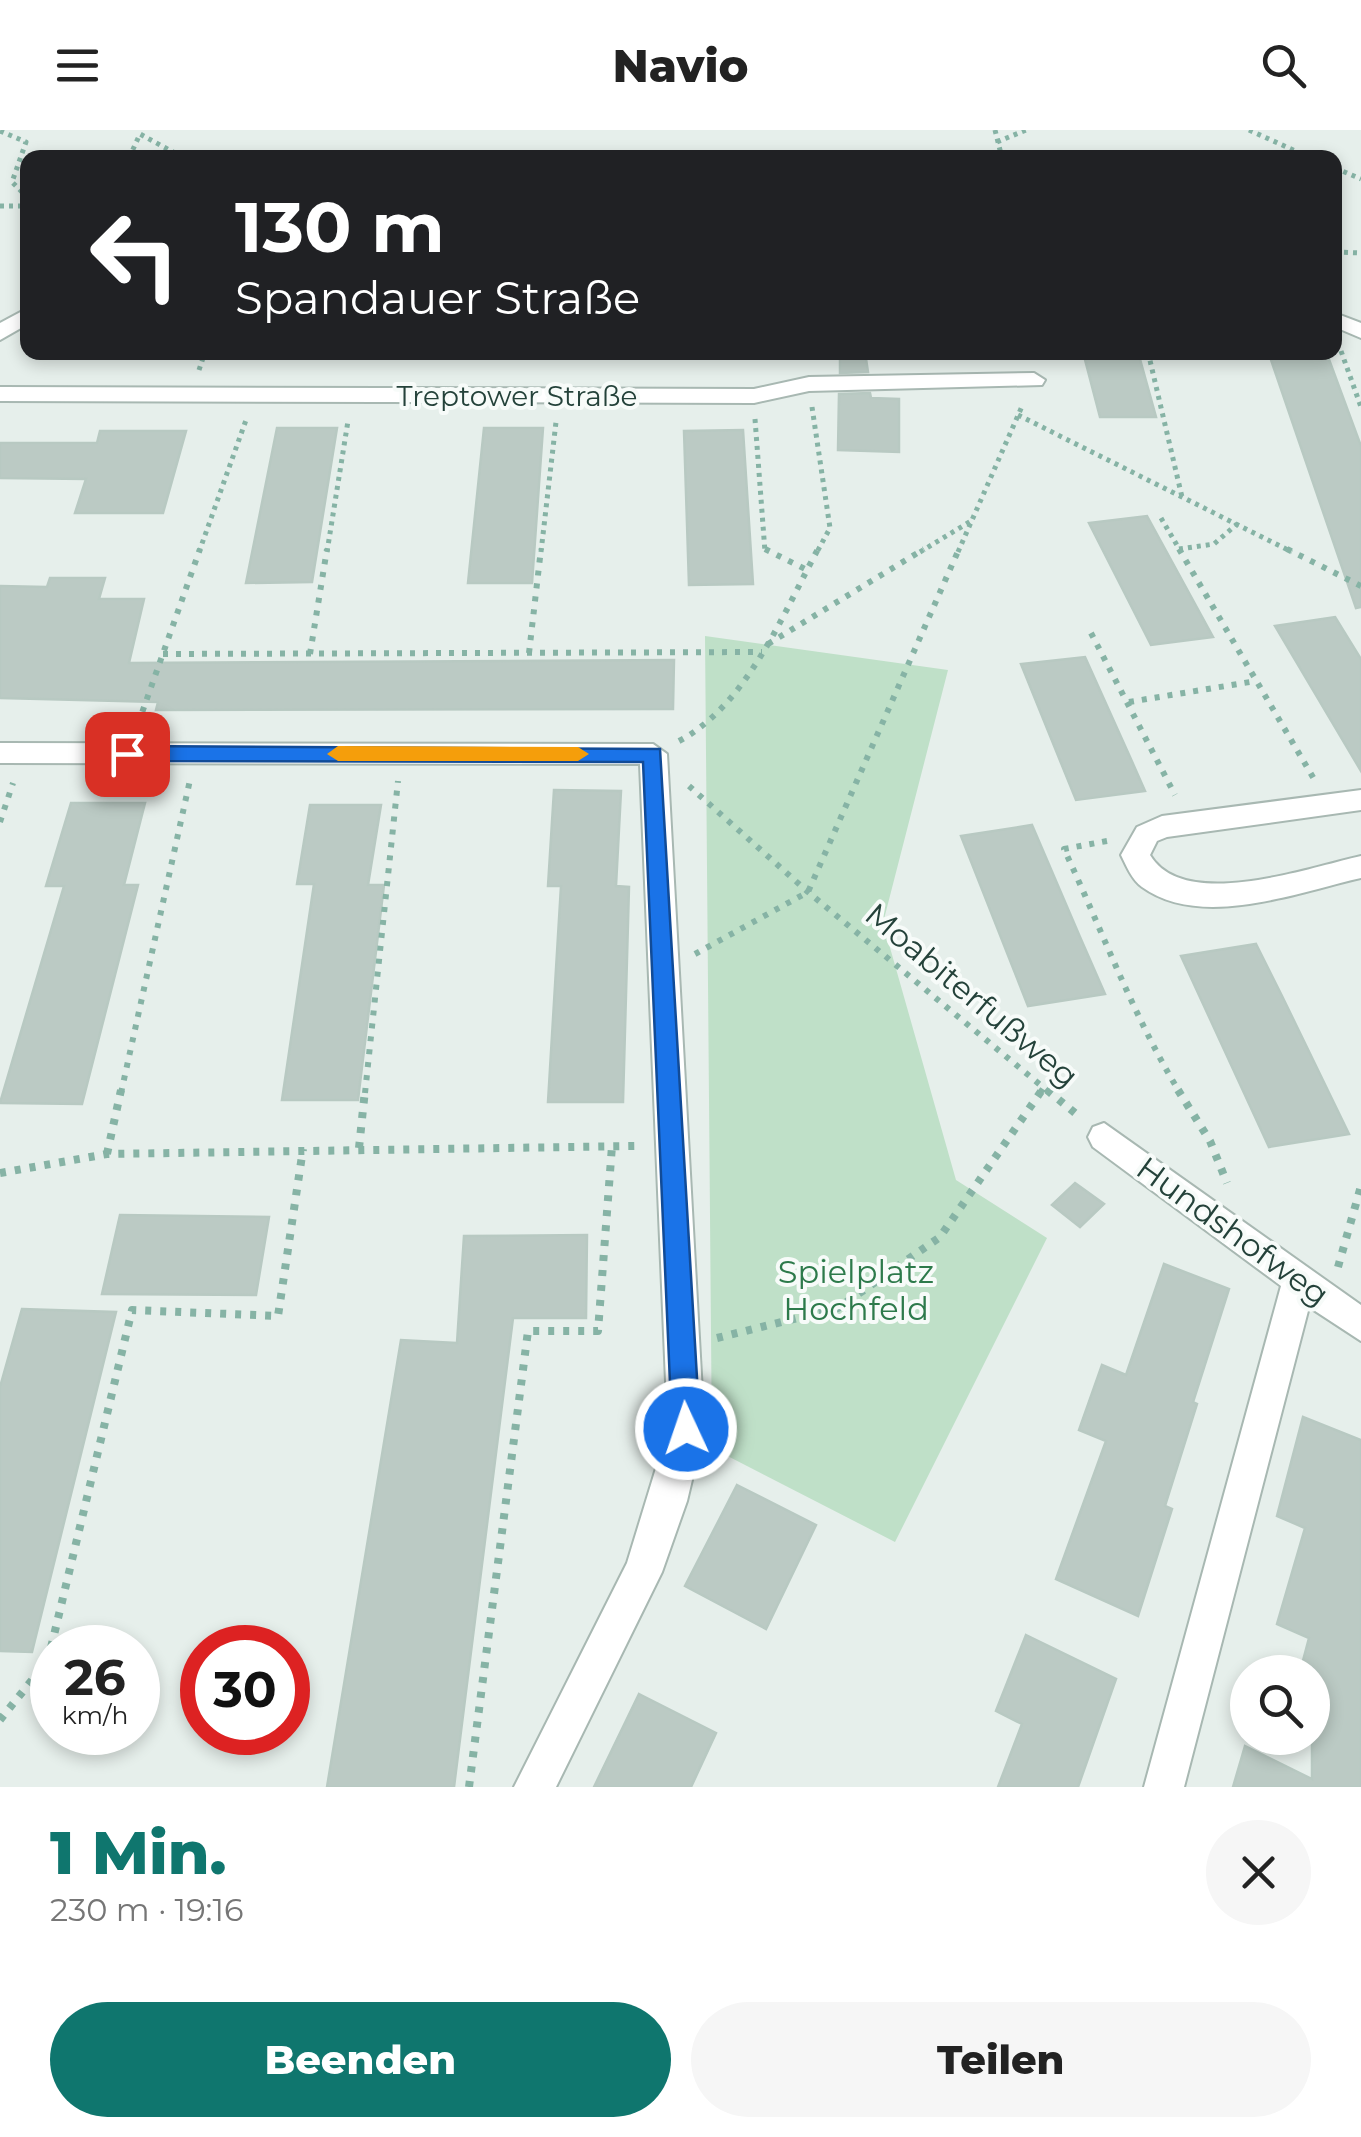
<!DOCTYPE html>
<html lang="de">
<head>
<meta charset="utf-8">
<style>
  body { margin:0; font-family:Montserrat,sans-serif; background:#f6f6f6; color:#222; height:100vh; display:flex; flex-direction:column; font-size:38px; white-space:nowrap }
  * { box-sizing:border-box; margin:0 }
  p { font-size:32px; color:#767676 }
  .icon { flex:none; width:55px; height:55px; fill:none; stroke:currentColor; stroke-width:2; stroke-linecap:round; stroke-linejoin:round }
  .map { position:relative; height:1657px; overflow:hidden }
  .details { display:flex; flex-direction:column; background:#fff; flex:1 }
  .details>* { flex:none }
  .banner { position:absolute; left:20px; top:20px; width:1322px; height:210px; border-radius:20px; box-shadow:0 5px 15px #0003; background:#202124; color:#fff; overflow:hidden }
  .controls { position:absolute; left:1230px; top:1525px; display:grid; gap:20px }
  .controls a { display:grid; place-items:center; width:100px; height:100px; border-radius:50%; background:#fff; box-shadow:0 5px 15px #0003; font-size:50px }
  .speed { position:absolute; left:30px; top:1495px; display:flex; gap:20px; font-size:50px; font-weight:700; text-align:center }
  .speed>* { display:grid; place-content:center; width:130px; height:130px; border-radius:50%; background:#fff; box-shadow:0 5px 15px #0003; line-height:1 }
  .speed small { font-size:25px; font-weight:400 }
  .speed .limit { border:15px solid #d22; background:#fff; color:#111 }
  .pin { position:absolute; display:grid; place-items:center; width:85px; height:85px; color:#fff; margin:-42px; border-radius:20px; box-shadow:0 5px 15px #0006 }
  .me { position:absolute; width:110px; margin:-55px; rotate:357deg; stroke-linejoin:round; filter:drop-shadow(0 0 8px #0008) }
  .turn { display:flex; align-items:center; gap:35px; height:210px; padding:0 50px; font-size:45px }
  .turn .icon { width:130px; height:130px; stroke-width:2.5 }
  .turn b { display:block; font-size:70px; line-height:85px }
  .round { display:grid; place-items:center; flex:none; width:105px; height:105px; border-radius:52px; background:#f6f6f6 }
  .summary { display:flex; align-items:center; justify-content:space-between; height:170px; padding:0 50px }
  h1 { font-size:60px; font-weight:800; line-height:75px; color:#0f766e }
  .cta { display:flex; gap:20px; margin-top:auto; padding:20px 50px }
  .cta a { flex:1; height:115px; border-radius:60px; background:#0f766e; color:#fff; font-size:40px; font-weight:800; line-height:115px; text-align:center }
  .cta a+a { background:#f6f6f6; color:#222 }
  header { display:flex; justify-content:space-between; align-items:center; height:130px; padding:0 50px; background:#fff; font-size:45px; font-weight:800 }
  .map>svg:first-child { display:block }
</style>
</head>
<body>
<header><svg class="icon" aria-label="menu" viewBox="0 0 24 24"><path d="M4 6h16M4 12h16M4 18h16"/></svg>Navio<svg class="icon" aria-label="search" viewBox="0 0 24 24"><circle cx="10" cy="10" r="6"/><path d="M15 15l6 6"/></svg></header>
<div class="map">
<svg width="1361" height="1657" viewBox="0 0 1361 1657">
  <rect width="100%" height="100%" fill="#e6efeb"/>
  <polygon fill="#bfe0c8" points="705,506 948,540 883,793 956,1050 1047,1108 895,1412 712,1318"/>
  <g fill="#bbcac4" stroke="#b8c9c2" stroke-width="2.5">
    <polygon points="840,222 865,222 868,242 840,243"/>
    <polygon points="1083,222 1138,222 1156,287 1100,287"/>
    <polygon points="1269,224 1327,224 1361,316 1361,477 1356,478"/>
    <polygon points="870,263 871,268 899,269 899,322 838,320 839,264"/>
    <polygon points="277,298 337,298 312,452 246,453"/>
    <polygon points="484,298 543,298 532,453 468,453"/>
    <polygon points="743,300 753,454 689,455 684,301"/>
    <polygon points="100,301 186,301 163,383 75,383 86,349 0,348 0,313 97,313"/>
    <polygon points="1147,386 1213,507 1151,515 1089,393"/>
    <polygon points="50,448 105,448 99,469 144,469 129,533 674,530 673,579 156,580 158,572 0,568 0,456 47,457"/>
    <polygon points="1335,487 1361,529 1361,641 1275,496"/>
    <polygon points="1085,527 1130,627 1145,661 1076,670 1021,534"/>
    <polygon points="554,660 621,661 616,756 629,757 623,972 548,972 561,756 548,756"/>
    <polygon points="71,673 145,673 124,755 138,755 82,974 0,973 64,756 46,756"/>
    <polygon points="310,675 381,675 368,755 384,755 358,970 282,970 314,754 297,754"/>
    <polygon points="1032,695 1080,807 1105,864 1028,876 961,706"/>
    <polygon points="1256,814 1282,866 1349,1004 1269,1017 1181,826"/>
    <polygon points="1075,1053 1104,1074 1080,1097 1052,1075"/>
    <polygon points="120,1085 269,1087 256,1165 102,1164"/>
    <polygon points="587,1105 586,1188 513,1188 454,1657 327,1657 401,1210 457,1213 464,1106"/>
    <polygon points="1164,1134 1229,1159 1193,1272 1197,1274 1165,1376 1172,1379 1138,1486 1056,1449 1106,1311 1079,1300 1102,1235 1126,1245"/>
    <polygon points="22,1179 116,1182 32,1522 0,1521 0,1257"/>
    <polygon points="1303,1287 1361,1310 1361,1657 1233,1657 1245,1616 1312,1649 1312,1542 1300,1542 1309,1508 1277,1494 1305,1398 1277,1386"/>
    <polygon points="737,1355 816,1395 766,1499 685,1456"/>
    <polygon points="1026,1505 1116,1549 1078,1657 998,1657 1022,1594 996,1581"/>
    <polygon points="639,1564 716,1603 691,1657 594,1657"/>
  </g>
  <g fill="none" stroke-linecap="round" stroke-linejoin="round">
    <defs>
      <g id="minor">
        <polygon points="368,22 887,22 896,28 359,28"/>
        <polygon points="28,178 28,194 0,210 0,193"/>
        <polygon points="1335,183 1361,193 1361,208 1335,197"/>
        <polygon points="1034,243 1045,250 1042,255 809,261 754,273 0,271 0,257 754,259 809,247"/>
        <polygon points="0,613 653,614 667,624 704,1299 687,1371 662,1442 556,1657 514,1657 627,1433 668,1299 640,634 0,633"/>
        <path d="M1361 660V680L1167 707 1157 711 1150 725C1184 782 1307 738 1361 726V748C1298 762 1201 800 1142 757 1132 750 1126 735 1121 725L1137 697 1162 686Z"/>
        <polygon points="1104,993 1361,1175 1361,1211 1309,1177 1184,1657 1144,1657 1281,1156 1093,1017 1088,1007 1093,997"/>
      </g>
    </defs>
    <use href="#minor" stroke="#a8b8b2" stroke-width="4"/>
    <g stroke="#86b3a5" stroke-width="5" stroke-dasharray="4 5" stroke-linecap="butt">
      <polyline points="995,0 1002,28"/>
      <polyline points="1249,0 1311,28"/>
      <polyline points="0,1 26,12 12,52 28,68"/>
      <polyline points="997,12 1026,0"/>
      <polyline points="129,28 140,4 184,28"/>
      <polyline points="1335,38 1361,49"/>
      <polyline points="0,76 28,76"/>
      <polyline points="1335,122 1361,123"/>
      <polyline points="1341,221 1361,277"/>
      <polyline points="1148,222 1182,367"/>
      <polyline points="199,240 205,222"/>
      <polyline points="812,277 830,398 817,422"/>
      <polyline points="1018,285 1292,422"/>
      <polyline points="755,289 765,422"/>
      <polyline points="1161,388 1181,422"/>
      <polyline points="1179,419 1214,414 1237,394"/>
      <polyline points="199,422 246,290"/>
      <polyline points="327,422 348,291"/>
      <polyline points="541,422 556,292"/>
      <polyline points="920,422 971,391"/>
      <polyline points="958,422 1023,274"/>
    </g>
    <g stroke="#86b3a5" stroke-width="6" stroke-dasharray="5 8" stroke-linecap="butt">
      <polyline points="765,419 807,440"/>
      <polyline points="1179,419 1314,649"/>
      <polyline points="1287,419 1361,456"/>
      <polyline points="1091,503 1175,665"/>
      <polyline points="768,514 924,419"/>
      <polyline points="529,523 541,419"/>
      <polyline points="163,524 762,522"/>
      <polyline points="310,524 327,419"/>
      <polyline points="1129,572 1256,551"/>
      <polyline points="138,594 200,419"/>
      <path d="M679 611C747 575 783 484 818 419"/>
      <polyline points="689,656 808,762 1050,963"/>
      <polyline points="0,692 13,653"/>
      <path d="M1107 711 1064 719C1102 800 1133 886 1180 963"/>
      <polyline points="695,824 808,762 959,419"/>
      <polyline points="121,963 190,650"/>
      <polyline points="365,963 398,651"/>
      <polyline points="1040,963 1044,957"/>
    </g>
    <g stroke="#86b3a5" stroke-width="8" stroke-dasharray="6 9" stroke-linecap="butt">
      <polyline points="1047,960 1080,987"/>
      <polyline points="1178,960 1210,1011 1227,1053"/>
      <polyline points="359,1018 365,960"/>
      <polyline points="107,1024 121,960"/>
      <polyline points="0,1043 107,1024 636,1016"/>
      <polyline points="1338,1137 1361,1056"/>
      <polyline points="717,1208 838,1178 940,1107 1042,960"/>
      <polyline points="0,1590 48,1530 132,1180 278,1186 303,1019"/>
      <polyline points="469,1657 528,1201 598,1201 612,1016"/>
    </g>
    <use href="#minor" fill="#fff" fill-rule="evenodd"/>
  </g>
  <polygon fill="#1a73e8" stroke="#114b97" stroke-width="2.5" points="127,616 660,619 700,1299 696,1308 686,1312 676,1308 672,1299 643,632 127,631 117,624"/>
  <polygon fill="#f59e0b" points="338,616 578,617 589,624 578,631 338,631 327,624"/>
  <g text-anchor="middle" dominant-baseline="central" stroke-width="8" stroke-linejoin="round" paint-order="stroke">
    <g font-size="28" fill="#24423a" stroke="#f7fbf9">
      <text x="517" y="266">Treptower Straße</text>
    </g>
    <g font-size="32" fill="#24423a" stroke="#f7fbf9">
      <text transform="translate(972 865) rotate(40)">Moabiterfußweg</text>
      <text transform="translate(1233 1101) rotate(36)">Hundshofweg</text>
    </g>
    <g font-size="32" fill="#2d7a4b" stroke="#f7fbf9">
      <text x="856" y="1141">Spielplatz<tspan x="856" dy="37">Hochfeld</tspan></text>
    </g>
  </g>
</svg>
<div class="controls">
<a><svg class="icon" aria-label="search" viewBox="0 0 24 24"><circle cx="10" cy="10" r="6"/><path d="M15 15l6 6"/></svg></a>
</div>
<div class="speed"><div>26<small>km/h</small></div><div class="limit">30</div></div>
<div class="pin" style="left:127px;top:624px;background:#d93025"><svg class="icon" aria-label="arrive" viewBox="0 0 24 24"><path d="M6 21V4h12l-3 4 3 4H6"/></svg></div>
<svg class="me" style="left:686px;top:1299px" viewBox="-20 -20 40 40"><circle r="17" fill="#1a73e8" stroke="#fff" stroke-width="3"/><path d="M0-11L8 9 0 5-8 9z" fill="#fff"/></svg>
<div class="banner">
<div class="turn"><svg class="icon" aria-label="left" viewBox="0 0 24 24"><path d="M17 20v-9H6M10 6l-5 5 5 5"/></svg><div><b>130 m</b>Spandauer Straße</div></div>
</div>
</div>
<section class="details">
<div class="summary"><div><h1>1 Min.</h1><p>230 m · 19:16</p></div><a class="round"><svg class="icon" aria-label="close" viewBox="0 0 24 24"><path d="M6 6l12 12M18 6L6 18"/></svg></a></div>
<div class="cta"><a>Beenden</a><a>Teilen</a></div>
</section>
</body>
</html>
